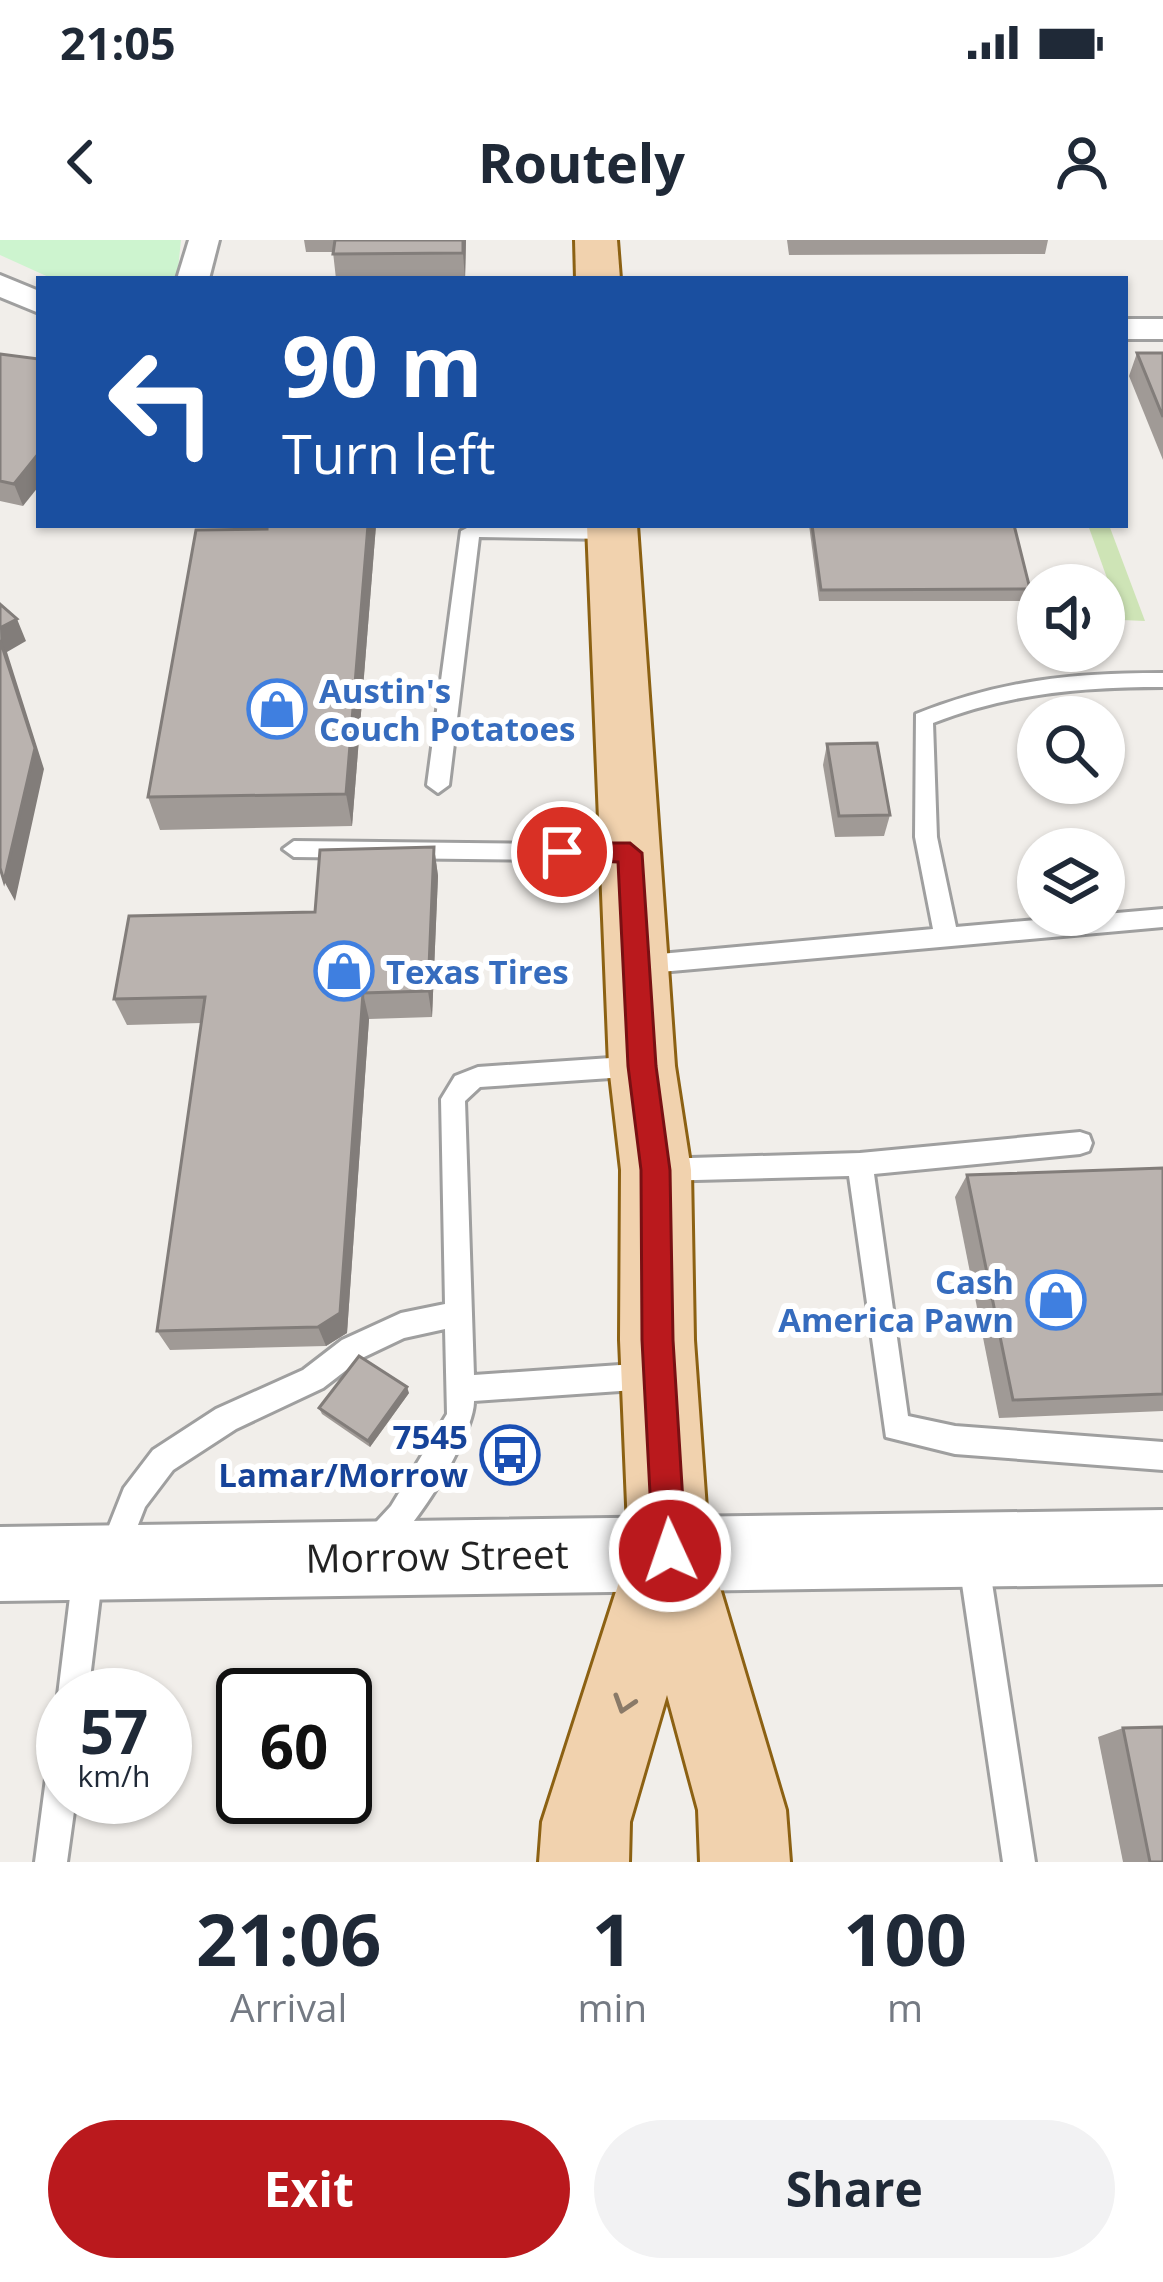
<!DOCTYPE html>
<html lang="en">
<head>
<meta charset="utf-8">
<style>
  body { margin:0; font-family:"Open Sans",sans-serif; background:#f2f2f3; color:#1f2937; height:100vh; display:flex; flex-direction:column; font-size:45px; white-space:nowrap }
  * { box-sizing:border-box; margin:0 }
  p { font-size:39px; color:#747a83 }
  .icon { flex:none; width:66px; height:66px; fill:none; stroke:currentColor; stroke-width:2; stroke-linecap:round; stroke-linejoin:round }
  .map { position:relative; height:1622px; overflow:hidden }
  .panel { display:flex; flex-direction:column; background:#fff; flex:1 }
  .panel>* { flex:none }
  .top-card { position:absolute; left:36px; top:36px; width:1092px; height:252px; border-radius:0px; box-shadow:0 3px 9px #0004; background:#1a4fa0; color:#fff; overflow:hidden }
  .buttons { position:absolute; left:1017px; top:324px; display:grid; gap:24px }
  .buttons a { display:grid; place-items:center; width:108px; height:108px; border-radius:50%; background:#fff; box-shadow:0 3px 9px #0004; font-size:60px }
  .speed { position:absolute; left:36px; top:1428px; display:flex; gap:24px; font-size:60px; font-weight:700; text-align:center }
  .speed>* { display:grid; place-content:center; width:156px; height:156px; border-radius:50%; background:#fff; box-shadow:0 3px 9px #0004; line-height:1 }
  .speed small { font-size:30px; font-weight:400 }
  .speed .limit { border:6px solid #111; border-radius:18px; background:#fff; color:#111 }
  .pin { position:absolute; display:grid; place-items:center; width:102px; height:102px; color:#fff; margin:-51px; border:6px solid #fff; border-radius:50%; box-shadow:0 3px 12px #0007 }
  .me { position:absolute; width:132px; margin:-66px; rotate:357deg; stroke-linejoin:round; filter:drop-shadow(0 0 9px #0008) }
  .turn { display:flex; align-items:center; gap:42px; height:252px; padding:0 48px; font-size:54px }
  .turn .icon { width:156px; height:156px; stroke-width:2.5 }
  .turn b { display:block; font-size:84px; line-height:102px }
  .eta { display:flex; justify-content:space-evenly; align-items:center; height:204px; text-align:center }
  .eta b { font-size:72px; font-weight:700; line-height:84px }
  .action { display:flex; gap:24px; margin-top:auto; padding:24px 48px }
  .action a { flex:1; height:138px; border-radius:72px; background:#ba191d; color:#fff; font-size:48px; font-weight:700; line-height:138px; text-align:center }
  .action a+a { background:#f2f2f3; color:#1f2937 }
  .status { display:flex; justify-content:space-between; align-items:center; height:84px; padding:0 60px; background:#fff; direction:ltr }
  .status svg { height:33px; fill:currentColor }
  header { display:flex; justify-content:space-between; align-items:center; height:156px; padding:0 48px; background:#fff; font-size:54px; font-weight:700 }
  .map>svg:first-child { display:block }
</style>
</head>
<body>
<div class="status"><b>21:05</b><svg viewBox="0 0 49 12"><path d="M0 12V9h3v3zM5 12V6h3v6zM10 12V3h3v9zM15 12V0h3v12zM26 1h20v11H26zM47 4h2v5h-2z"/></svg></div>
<header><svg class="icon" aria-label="back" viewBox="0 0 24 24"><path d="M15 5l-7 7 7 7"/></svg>Routely<svg class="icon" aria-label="person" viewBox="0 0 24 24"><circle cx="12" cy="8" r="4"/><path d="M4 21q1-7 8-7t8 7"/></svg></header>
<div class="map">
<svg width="1163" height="1622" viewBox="0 0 1163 1622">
  <rect width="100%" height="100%" fill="#f1eeea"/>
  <polygon fill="#cee4b6" points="1088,285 1109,285 1145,381 1122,380"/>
  <polygon fill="#cdf4cf" points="0,0 181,0 177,39 53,39 0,15"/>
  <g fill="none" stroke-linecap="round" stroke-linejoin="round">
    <defs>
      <g id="service">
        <polygon points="473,285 612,287 621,293 612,299 479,297 449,545 438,553 427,545 461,291"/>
        <path d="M1163 433V447C1082 447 1010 453 933 483L937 597 956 687 1163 669V687L638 734 630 732 626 725 630 718 638 716 933 689 915 597 916 474C1002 440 1072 433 1163 433Z"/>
        <polygon points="294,601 630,605 641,613 630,621 294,617 283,609"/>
        <path d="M640 816 649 819 652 826 649 833 640 836 480 847 465 861 474 1135 649 1123 659 1127 663 1136 659 1145 649 1149 474 1161C475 1195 408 1304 376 1318L366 1313 361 1303 366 1293 391 1266 447 1174 445 1089 404 1098 362 1118 323 1148 236 1189 173 1230 145 1267 122 1326 112 1331 102 1326 97 1316 124 1248 153 1210 216 1169 303 1130 342 1100 401 1073 445 1064 441 859 455 836 478 827Z"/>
        <polygon points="1080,892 1089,895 1092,903 1089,911 1080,914 874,934 908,1176 955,1186 1163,1202 1163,1230 955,1214 886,1197 849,936 658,941 649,938 645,930 649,922 658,919 860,913"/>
        <polygon points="973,1302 983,1307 988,1317 1035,1622 1003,1622 958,1317 963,1307"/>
        <polygon points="88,1317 98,1322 103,1332 88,1455 63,1455 63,1466 58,1455 73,1332 78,1322"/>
        <polygon points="63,1515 63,1557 76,1557 67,1622 35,1622 47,1531 52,1520"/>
      </g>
      <g id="minor">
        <polygon points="189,0 219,0 209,39 177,39"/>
        <polygon points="0,35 39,51 39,73 0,57"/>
        <rect x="1125" y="79" width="38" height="20"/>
      </g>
      <polygon id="tertiary" points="1163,1270 1163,1344 0,1361 0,1287"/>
      <g id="primary">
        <polygon points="575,0 617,0 620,39 576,39"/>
        <polygon points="587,285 637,285 675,826 691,930 694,1100 709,1311 786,1570 790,1622 700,1622 698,1570 667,1455 630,1582 629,1622 539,1622 542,1582 629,1311 620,1100 621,930 609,826"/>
      </g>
    </defs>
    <use href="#service" stroke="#9f9f9f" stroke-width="6"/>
    <use href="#minor" stroke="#9f9f9f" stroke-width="6"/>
    <use href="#tertiary" stroke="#9f9f9f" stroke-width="6"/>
    <use href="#primary" stroke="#8c6113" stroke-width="6"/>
    <use href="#service" fill="#fff" fill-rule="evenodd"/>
    <use href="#minor" fill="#fff" fill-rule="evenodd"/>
    <use href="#tertiary" fill="#fff" fill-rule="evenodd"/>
    <use href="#primary" fill="#f1d2ae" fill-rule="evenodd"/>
  </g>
  <g fill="#a09a96">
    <polygon points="304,0 466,0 465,39 336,39 333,12 306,12"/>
    <polygon points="787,0 1048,0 1045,14 789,15"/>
    <polygon points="0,112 0,114 23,266 0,261"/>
    <polygon points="1137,113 1163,113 1163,220 1129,136"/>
    <polygon points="267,285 376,285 352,586 160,590 148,557"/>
    <polygon points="809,285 1014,285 1030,349 1026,361 819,361"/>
    <polygon points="827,504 890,575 884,596 835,597 823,525"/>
    <polygon points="434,607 438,636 432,777 369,779 347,1093 326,1106 170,1110 157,1091 201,783 127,785 114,759 315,672"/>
    <polygon points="1163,928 1163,1171 999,1178 955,957 967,935"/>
    <polygon points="409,1153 370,1207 322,1174 319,1168"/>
    <polygon points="1123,1488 1163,1622 1123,1622 1098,1497"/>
  </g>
  <g fill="#827d7a">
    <polygon points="463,0 466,0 465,39 463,13"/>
    <polygon points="39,213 39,246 23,266 14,244"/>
    <polygon points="368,285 376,285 352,586 346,554"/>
    <polygon points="17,379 26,401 7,412 44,529 15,661 4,641 0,388"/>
    <polygon points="434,607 438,636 432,777 428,751"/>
    <polygon points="363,753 369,779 347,1093 326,1106 318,1087"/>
    <polygon points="407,1147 409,1153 370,1207 368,1201"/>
  </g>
  <g fill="#bab3af" stroke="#827d7a" stroke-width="3">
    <polygon points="335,0 463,0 463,13 333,14"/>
    <polygon points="1137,113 1163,113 1163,177"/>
    <polygon points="0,114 39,119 39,213 14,244 0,241"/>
    <polygon points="267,285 368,285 346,554 148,557 196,290 267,289"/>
    <polygon points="812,285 1014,285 1030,349 821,350"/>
    <polygon points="0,364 17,379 0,388"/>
    <polygon points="0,400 35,508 4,641 0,628"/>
    <polygon points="877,503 890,575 839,576 827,504"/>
    <polygon points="434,607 428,751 363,753 340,1073 318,1087 157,1091 205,757 114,759 129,676 315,672 320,610"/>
    <polygon points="1163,928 1163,1154 1013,1160 967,935"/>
    <polygon points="359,1116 407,1147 368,1201 319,1168"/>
    <polygon points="1163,1487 1163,1622 1150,1622 1123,1488"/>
  </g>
  <defs><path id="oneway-chevron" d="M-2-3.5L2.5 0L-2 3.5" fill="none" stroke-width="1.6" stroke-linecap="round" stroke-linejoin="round" transform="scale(3)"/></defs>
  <use stroke="#8a7a68" href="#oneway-chevron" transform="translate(624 1464) rotate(108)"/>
  <polygon fill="#ba191d" stroke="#791013" stroke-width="3" points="562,603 630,603 642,613 656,826 670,930 673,1100 686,1311 681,1323 670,1328 658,1323 653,1311 642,1100 641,930 628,826 618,622 553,619 550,612 553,605"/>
  <defs>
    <symbol id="shop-ring" viewBox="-11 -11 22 22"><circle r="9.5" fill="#fff" stroke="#3f7fe0" stroke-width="1.5"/><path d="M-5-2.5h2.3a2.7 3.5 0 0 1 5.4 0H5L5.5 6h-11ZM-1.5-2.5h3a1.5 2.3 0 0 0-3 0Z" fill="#3f7fe0"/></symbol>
    <symbol id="bus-ring" viewBox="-11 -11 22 22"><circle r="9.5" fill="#fff" stroke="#1a4fb4" stroke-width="1.5"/><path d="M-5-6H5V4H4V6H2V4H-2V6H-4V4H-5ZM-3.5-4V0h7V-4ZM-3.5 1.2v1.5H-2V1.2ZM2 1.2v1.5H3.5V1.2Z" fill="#1a4fb4"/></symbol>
  </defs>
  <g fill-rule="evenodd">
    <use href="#shop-ring" x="244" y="436" width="66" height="66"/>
    <use href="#shop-ring" x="311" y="698" width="66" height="66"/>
    <use href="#shop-ring" x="1023" y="1027" width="66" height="66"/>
    <use href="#bus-ring" x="477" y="1182" width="66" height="66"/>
  </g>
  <g text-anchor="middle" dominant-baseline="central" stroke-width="12" stroke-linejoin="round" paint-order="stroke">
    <g font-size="33" font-weight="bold" fill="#366cbe" stroke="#fff" text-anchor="start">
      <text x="319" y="450">Austin's<tspan x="319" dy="38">Couch Potatoes</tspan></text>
      <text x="386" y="731">Texas Tires</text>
      <text x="1014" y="1041" text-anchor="end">Cash<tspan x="1014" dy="38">America Pawn</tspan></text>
    </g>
    <g font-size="33" font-weight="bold" fill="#164399" stroke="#fff" text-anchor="end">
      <text x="468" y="1196">7545<tspan x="468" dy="38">Lamar/Morrow</tspan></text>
    </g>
    <g font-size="39" fill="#222" stroke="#fff">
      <text transform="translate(437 1315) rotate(-1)">Morrow Street</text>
    </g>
  </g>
</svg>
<div class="buttons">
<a><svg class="icon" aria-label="sound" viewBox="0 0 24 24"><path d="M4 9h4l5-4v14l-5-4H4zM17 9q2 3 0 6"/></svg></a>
<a><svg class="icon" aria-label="search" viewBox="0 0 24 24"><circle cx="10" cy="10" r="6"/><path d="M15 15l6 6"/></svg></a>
<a><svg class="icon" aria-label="layers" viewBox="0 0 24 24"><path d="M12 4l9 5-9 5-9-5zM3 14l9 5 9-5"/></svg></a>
</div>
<div class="speed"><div>57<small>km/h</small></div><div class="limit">60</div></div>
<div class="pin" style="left:562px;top:612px;background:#d93025"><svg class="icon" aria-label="arrive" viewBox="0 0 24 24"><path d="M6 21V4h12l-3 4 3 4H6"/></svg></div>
<svg class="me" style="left:670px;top:1311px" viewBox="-20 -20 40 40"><circle r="17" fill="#ba191d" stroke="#fff" stroke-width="3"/><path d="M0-11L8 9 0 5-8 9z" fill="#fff"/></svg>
<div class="top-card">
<div class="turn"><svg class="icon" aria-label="left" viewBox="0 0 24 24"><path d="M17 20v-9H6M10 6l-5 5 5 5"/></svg><div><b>90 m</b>Turn left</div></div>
</div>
</div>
<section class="panel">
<div class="eta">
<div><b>21:06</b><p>Arrival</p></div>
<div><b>1</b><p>min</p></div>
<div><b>100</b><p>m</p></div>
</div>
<div class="action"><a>Exit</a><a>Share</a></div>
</section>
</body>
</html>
